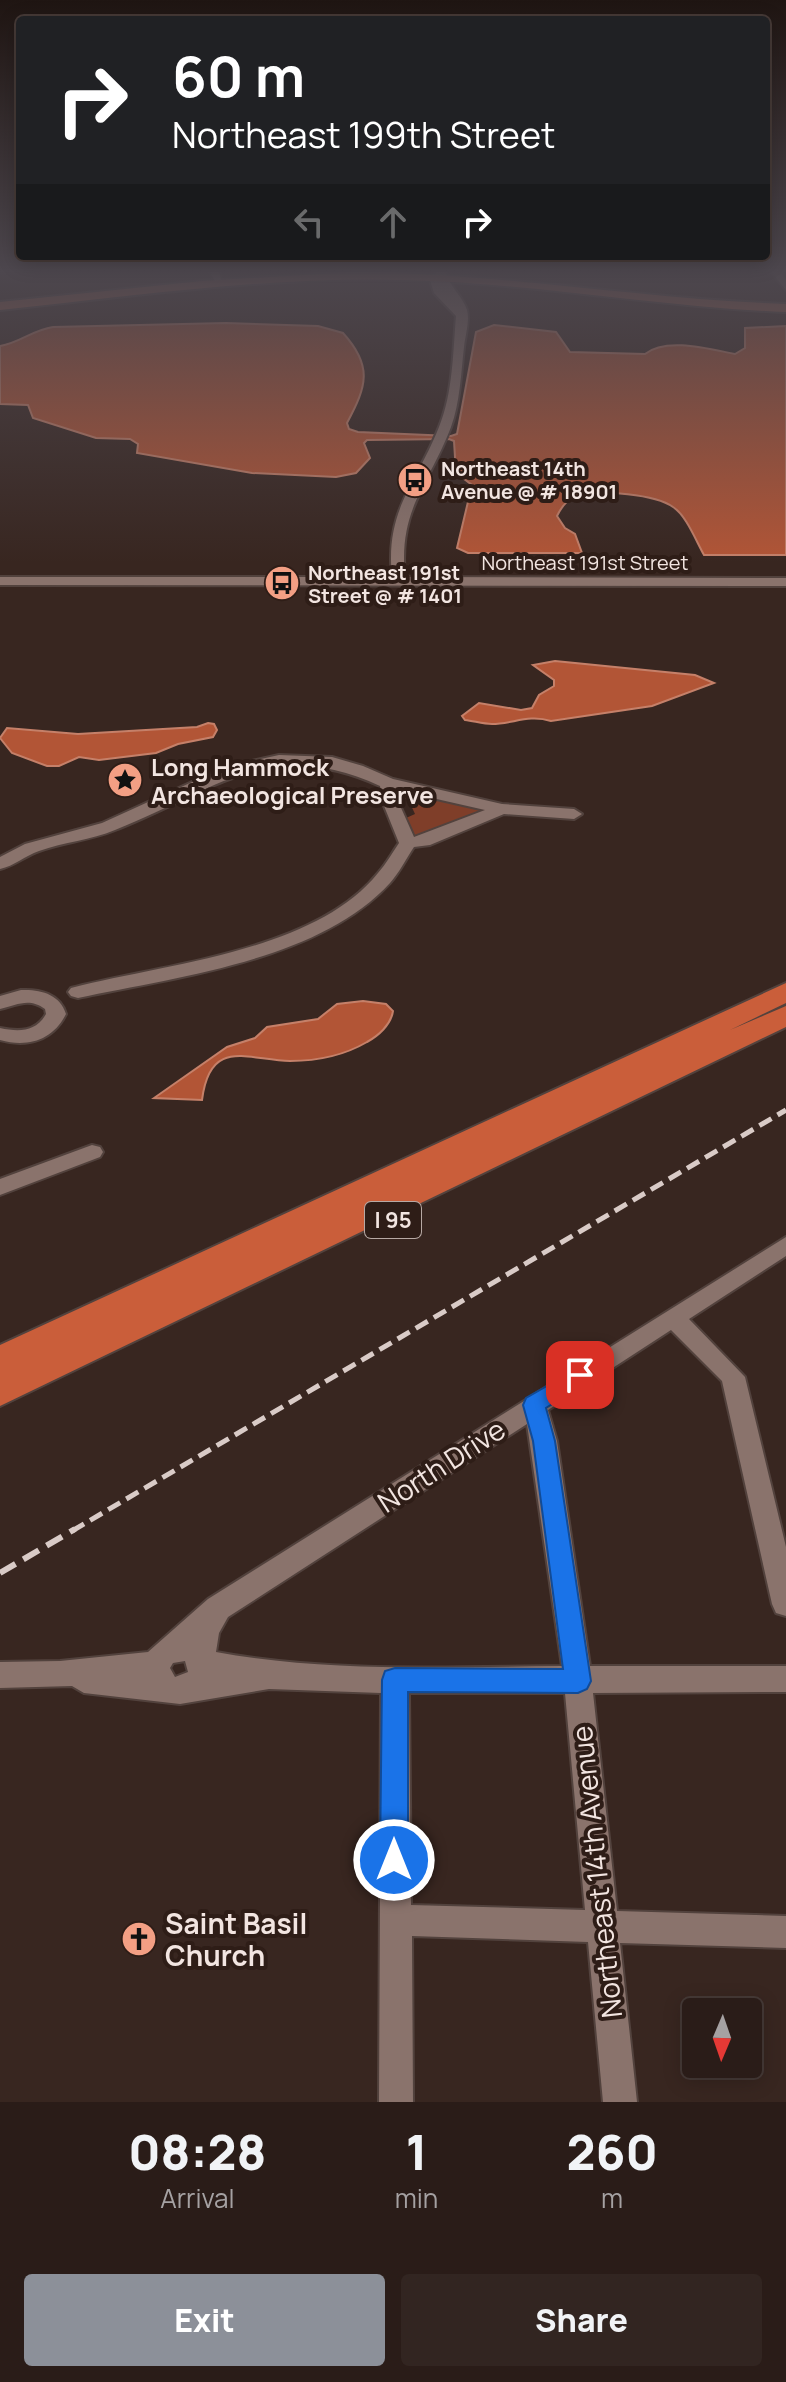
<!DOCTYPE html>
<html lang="en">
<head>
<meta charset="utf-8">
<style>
  body { margin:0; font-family:Manrope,sans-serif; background:#322521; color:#f1f3f6; height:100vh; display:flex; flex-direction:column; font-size:30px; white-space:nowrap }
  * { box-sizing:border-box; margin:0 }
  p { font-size:26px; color:#a5a1a2 }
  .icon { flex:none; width:44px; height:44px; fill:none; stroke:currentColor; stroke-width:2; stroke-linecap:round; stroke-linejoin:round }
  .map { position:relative; height:2102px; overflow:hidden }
  .sheet { display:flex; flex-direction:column; background:#2a1c18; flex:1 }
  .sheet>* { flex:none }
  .banner { position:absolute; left:16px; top:16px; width:754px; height:244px; border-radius:8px; box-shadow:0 4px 20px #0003,0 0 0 2px #463a37; background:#202124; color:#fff; overflow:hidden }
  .needle { width:52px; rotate:182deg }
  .buttons { position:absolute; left:682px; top:1998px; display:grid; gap:16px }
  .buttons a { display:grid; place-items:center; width:80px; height:80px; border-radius:8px; background:#2a1c18; box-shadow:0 4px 20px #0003,0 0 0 2px #463a37; font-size:40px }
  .pin { position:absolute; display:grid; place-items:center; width:68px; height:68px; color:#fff; margin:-34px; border-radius:16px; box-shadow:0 4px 12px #0006 }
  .me { position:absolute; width:88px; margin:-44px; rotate:0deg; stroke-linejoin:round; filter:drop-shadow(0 0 6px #0008) }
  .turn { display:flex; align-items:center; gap:28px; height:168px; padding:0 24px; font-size:36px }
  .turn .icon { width:104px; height:104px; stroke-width:2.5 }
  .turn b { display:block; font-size:56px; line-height:68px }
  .lanes { display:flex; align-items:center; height:76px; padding:0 24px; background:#0003; justify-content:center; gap:40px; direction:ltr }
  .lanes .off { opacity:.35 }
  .eta { display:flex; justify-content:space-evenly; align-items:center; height:136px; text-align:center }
  .eta b { font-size:48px; font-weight:800; line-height:56px }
  .action { display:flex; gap:16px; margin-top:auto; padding:16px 24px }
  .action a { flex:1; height:92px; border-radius:8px; background:#8c9099; color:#fff; font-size:32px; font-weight:800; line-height:92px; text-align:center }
  .action a+a { background:#322521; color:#f1f3f6 }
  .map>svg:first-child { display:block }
</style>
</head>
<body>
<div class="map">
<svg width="786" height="2102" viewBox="0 0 786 2102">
  <rect width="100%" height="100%" fill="#382620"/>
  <polygon fill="#7f3e29" points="395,788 484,809 482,813 414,838 406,818 415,814 408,799 398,799"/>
  <g fill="#b25536" stroke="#c58069" stroke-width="2">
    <path d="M226 323 318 326 343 333C373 366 367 386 347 423L349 429 358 432 451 436 457 434 476 332 494 325 556 332 570 352 645 354C666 337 709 349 735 354L745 348V328L786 326V555H704C696 541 686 515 673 507 655 494 601 490 580 495 568 498 562 506 557 516L565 528 575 534 582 553H468L457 548 472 485 456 473 454 441 449 439 367 440 364 443 370 458 356 473 336 477 252 473 137 453 138 444 130 439 96 438 33 418 28 405 0 404V346C20 343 32 330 53 327Z"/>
    <path d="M555 661 695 675 714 683 652 706 551 721C528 714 513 724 492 724 483 724 474 721 465 720L462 716 479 703 521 710 532 708 539 695 554 686V680L533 665Z"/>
    <polygon points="208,723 214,724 217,730 213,737 178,744 156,753 99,760 79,757 59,766 47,766 12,753 0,738 7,728 78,734 197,727"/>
    <path d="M363 1001 386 1004 393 1011C391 1025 378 1036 367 1042 343 1056 318 1061 290 1061 247 1060 210 1037 202 1100L154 1098 227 1047 255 1038 267 1027 318 1019 337 1004Z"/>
  </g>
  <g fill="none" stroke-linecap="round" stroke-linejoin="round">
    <defs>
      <g id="minor">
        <polygon points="208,269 218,269 222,283 216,283"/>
        <polygon points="769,269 779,269 786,280 786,290"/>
        <path d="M441 270 446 273C450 287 463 297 467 310 470 320 465 337 464 347 461 373 460 403 451 427 429 485 398 509 405 577L786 578V586L0 585V577H392C385 509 416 485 439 427 453 393 453 352 456 316L434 293 429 277Z"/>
        <path d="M279 755 332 757 363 766 393 779 502 804 574 809 582 814 574 819 504 814 430 845 414 847C406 859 399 873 390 883 319 961 175 977 78 998L71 996 68 992 71 988C163 964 315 952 378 873 386 864 392 853 399 843L382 801 380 786C268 735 215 791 115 830 91 840 64 842 39 851 25 856 14 866 0 869V857L25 844 102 823 225 767ZM397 790 485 810 414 837 398 801Z"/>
        <path d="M21 990C40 989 60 994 66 1014 53 1040 28 1048 0 1040V1028C19 1032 36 1032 46 1014L45 1009C29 997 17 1005 0 1009V996Z"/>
        <polygon points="92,1145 100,1147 103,1152 100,1157 0,1195 0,1179"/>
        <path d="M786 1237V1256L689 1319 745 1377 786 1547V1616L776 1613 772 1604 722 1381 671 1330 548 1410 557 1441 590 1666H786V1692L593 1693 617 1911 786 1916V1948L620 1943 637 2102H603L588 1942 412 1936 413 2102H379L381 1693 269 1689 180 1704 84 1693 72 1686 0 1688V1662L60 1661 148 1652 208 1599ZM527 1424 562 1666C447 1667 329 1673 216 1652L219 1633 228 1617ZM185 1661 188 1672 175 1677 170 1668 173 1663ZM409 1693H565L585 1910 411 1905Z"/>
      </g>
      <path id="major" d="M354 272C499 273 641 299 786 304V312C659 307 533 283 405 280 270 276 135 296 0 310V302L202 281Z"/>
      <polygon id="highway" points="786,983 786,1003 730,1030 786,1006 786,1027 0,1406 0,1345"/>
    </defs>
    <use href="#minor" stroke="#52423d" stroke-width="4"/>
    <use href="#major" stroke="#52423d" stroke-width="4"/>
    <use href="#highway" stroke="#52423d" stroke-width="4"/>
    <use href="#minor" fill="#8a736c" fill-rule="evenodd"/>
    <use href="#major" fill="#b0664e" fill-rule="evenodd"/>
    <use href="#highway" fill="#ca5e3a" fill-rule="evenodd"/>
    <polyline stroke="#d9cbc7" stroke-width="5" stroke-dasharray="14 7" stroke-linecap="butt" points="72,1531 786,1110"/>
    <polyline stroke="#d9cbc7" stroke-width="6" stroke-dasharray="18 9" stroke-linecap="butt" points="0,1573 75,1529"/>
  </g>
  <linearGradient id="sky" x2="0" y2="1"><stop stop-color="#1f1512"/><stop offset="0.48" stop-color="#4d474e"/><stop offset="1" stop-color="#4d474e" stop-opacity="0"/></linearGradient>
  <rect width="786" height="563" fill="url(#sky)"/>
  <polygon fill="#1a73e8" stroke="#114b97" stroke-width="2" points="580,1367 588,1369 591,1375 588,1382 546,1408 555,1441 591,1681 587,1689 578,1693 408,1692 408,1860 404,1870 394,1874 384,1870 380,1860 382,1680 385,1671 395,1668 563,1669 533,1441 523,1405 526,1398"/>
  <defs>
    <symbol id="bus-disc" viewBox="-11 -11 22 22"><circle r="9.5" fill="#f39f84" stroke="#2e1d17"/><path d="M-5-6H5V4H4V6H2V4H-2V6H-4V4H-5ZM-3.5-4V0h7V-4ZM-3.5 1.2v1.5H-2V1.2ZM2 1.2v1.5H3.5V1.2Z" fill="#111"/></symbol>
    <symbol id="sight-disc" viewBox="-11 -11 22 22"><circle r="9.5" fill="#f39f84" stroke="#2e1d17"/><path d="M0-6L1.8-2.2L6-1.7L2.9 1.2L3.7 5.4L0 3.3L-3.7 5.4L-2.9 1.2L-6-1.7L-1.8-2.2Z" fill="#111"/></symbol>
    <symbol id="church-disc" viewBox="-11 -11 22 22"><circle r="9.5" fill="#f39f84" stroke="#2e1d17"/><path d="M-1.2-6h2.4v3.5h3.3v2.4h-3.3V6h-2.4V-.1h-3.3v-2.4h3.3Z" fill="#111"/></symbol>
  </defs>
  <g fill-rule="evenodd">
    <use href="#bus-disc" x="395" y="460" width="40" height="40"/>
    <use href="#bus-disc" x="262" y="563" width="40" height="40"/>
    <use href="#sight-disc" x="105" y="760" width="40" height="40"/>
    <use href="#church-disc" x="119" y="1919" width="40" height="40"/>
  </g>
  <g text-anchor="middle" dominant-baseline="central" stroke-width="8" stroke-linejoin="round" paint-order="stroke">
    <g font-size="20" font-weight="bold" fill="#f2e5e1" stroke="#2e1d17" text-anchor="start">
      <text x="441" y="468">Northeast 14th<tspan x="441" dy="23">Avenue @ # 18901</tspan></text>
      <text x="308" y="572">Northeast 191st<tspan x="308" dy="23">Street @ # 1401</tspan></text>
    </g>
    <g font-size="20" fill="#f2e5e1" stroke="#2e1d17">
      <text x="585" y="562">Northeast 191st Street</text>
    </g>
    <rect fill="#2e1d17" stroke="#b7a9a4" stroke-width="2" x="365" y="1202" width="56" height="36" rx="6"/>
    <g font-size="22" font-weight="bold" fill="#f2e5e1">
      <text x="393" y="1220">I 95</text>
    </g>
    <g font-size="24" font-weight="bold" fill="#f2e5e1" stroke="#2e1d17" text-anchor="start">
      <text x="151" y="766">Long Hammock<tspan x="151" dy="28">Archaeological Preserve</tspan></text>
    </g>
    <g font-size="28" fill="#f2e5e1" stroke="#2e1d17">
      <text transform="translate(441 1465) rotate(-33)">North Drive</text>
      <text transform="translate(596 1872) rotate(-96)">Northeast 14th Avenue</text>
    </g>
    <g font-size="28" font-weight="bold" fill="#f2e5e1" stroke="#2e1d17" text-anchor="start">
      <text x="165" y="1923">Saint Basil<tspan x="165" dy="32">Church</tspan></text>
    </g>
  </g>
</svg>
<div class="buttons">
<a><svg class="needle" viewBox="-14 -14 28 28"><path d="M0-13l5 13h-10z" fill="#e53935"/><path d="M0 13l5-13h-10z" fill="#a5a1a2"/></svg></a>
</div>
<div class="pin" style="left:580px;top:1375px;background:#d93025"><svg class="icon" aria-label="arrive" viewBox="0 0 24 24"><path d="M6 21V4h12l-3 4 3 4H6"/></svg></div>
<svg class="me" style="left:394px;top:1860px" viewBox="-20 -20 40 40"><circle r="17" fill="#1a73e8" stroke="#fff" stroke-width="3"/><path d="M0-11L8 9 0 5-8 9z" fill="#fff"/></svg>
<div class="banner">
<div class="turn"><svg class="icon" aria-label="right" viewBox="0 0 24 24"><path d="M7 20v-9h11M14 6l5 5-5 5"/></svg><div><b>60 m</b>Northeast 199th Street</div></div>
<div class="lanes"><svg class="icon off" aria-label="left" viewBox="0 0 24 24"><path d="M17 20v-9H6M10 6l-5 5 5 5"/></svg><svg class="icon off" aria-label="ahead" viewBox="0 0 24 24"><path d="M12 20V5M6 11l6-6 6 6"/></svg><svg class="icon" aria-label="right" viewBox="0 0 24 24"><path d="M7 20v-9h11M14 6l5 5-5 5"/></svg></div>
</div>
</div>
<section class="sheet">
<div class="eta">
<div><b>08:28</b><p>Arrival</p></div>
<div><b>1</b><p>min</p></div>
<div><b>260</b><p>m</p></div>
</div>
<div class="action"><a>Exit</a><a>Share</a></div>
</section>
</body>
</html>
